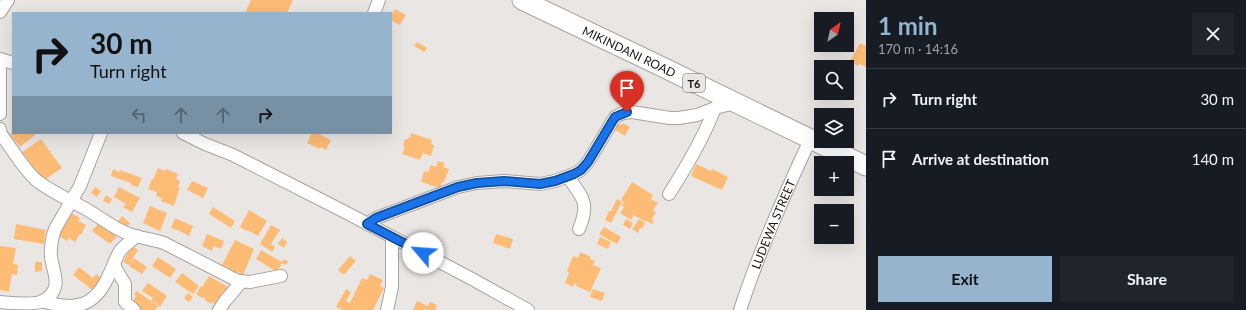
<!DOCTYPE html>
<html lang="en">
<head>
<meta charset="utf-8">
<style>
  body { margin:0; font-family:Lato,sans-serif; background:#20242c; color:#f1f3f6; height:100vh; display:flex; flex-direction:column; font-size:15px; white-space:nowrap }
  * { box-sizing:border-box; margin:0 }
  p { font-size:13px; color:#9ea1a6 }
  .icon { flex:none; width:22px; height:22px; fill:none; stroke:currentColor; stroke-width:2; stroke-linecap:round; stroke-linejoin:round }
  .map { position:relative; flex:1; overflow:hidden }
  .details { display:flex; flex-direction:column; background:#171b24; width:380px }
  .details>* { flex:none }
  .banner { position:absolute; left:12px; top:12px; width:380px; height:122px; border-radius:0px; box-shadow:0 4px 16px #0002; background:#96b4ce; color:#111; overflow:hidden }
  .needle { width:26px; rotate:34deg }
  .controls { position:absolute; left:814px; top:12px; display:grid; gap:8px }
  .controls a { display:grid; place-items:center; width:40px; height:40px; border-radius:0px; background:#171b24; box-shadow:0 4px 16px #0002; font-size:20px }
  .pin { position:absolute; display:grid; place-items:center; width:34px; height:34px; color:#fff; margin:-41px -17px; border-radius:50% 50% 50% 0; rotate:-45deg; box-shadow:0 0 4px #0007 }
  .pin .icon { rotate:45deg }
  .me { position:absolute; width:44px; margin:-22px; rotate:297deg; stroke-linejoin:round; filter:drop-shadow(0 0 3px #0008) }
  .turn { display:flex; align-items:center; gap:14px; height:84px; padding:0 12px; font-size:18px }
  .turn .icon { width:52px; height:52px; stroke-width:2.5 }
  .turn b { display:block; font-size:28px; line-height:34px }
  .lanes { display:flex; align-items:center; height:38px; padding:0 12px; background:#0003; justify-content:center; gap:20px; direction:ltr }
  .lanes .off { opacity:.35 }
  .round { display:grid; place-items:center; flex:none; width:42px; height:42px; border-radius:0px; background:#20242c }
  .headline { display:flex; align-items:center; justify-content:space-between; height:68px; padding:0 12px }
  h1 { font-size:24px; font-weight:700; line-height:30px; color:#96b4ce }
  .cta { display:flex; gap:8px; margin-top:auto; padding:8px 12px }
  .cta a { flex:1; height:46px; border-radius:0px; background:#96b4ce; color:#111; font-size:16px; font-weight:700; line-height:46px; text-align:center }
  .cta a+a { background:#20242c; color:#f1f3f6 }
  ul { padding:0; list-style:none }
  li { display:flex; align-items:center; gap:12px; height:60px; padding:0 12px; border-top:1px solid #363941 }
  li div { flex:1 }
  li b { display:block; font-size:15px }
  li em { font-style:normal }
  main { display:flex; flex:1; min-height:0 }
  .map>svg:first-child { display:block }
</style>
</head>
<body>
<main>
<div class="map">
<svg width="866" height="310" viewBox="0 0 866 310">
  <rect width="100%" height="100%" fill="#eae6e3"/>
  <g fill="#fdbc76">
    <polygon points="251,0 293,0 287,13 245,13"/>
    <polygon points="395,9 406,15 400,25 391,20 391,15"/>
    <polygon points="417,42 427,48 424,52 414,46"/>
    <polygon points="860,43 866,46 866,67 859,64 858,66 850,61"/>
    <polygon points="615,122 621,125 623,123 630,127 625,136 612,128"/>
    <polygon points="13,132 13,133 33,133 35,135 20,147 10,134"/>
    <polygon points="312,133 317,133 331,140 326,150 321,147 320,149 307,143"/>
    <polygon points="411,133 432,140 431,144 434,145 431,156 423,153 420,160 402,154 405,147 403,146 405,139 408,139 408,137 410,138"/>
    <polygon points="41,139 62,168 43,181 22,152"/>
    <polygon points="438,161 445,163 443,167 449,169 444,182 442,182 440,188 421,182 424,171 428,172 431,165 436,167"/>
    <polygon points="696,164 711,171 712,169 728,177 722,190 691,176"/>
    <polygon points="158,168 165,171 166,169 178,174 176,179 180,181 178,187 180,187 174,206 161,201 162,198 156,196 157,192 148,189 152,179 153,180"/>
    <polygon points="113,169 119,172 120,170 142,178 138,187 131,185 131,183 111,176"/>
    <polygon points="192,181 208,188 203,198 187,190"/>
    <polygon points="632,182 653,195 651,199 658,203 653,210 656,212 652,219 654,221 652,224 647,221 649,217 646,222 634,215 631,220 620,213 624,207 622,206 624,202 621,200"/>
    <polygon points="95,187 101,191 97,197 91,193"/>
    <polygon points="119,187 140,198 132,212 123,207 126,204 114,197"/>
    <polygon points="106,195 112,199 109,204 103,201"/>
    <polygon points="617,199 622,202 611,223 605,220 609,211 611,211"/>
    <polygon points="150,206 167,213 160,231 143,223"/>
    <polygon points="213,207 235,221 231,228 209,214"/>
    <polygon points="249,210 267,221 258,236 247,230 246,231 240,227"/>
    <polygon points="71,213 80,218 78,221 86,225 81,235 80,234 75,242 69,238 67,241 59,236 61,233 59,232 65,221 67,222"/>
    <polygon points="122,216 130,223 124,230 116,224"/>
    <polygon points="175,218 193,226 189,236 176,229 176,230 171,228"/>
    <polygon points="626,219 633,223 630,229 623,225"/>
    <polygon points="639,219 645,223 642,229 640,228 638,233 632,229"/>
    <polygon points="99,222 117,236 110,244 92,231"/>
    <polygon points="16,224 46,230 44,244 14,239"/>
    <polygon points="271,225 280,230 271,244 275,247 272,252 260,244"/>
    <polygon points="604,227 621,237 617,244 599,234"/>
    <polygon points="207,234 224,241 221,249 214,246 212,251 202,246"/>
    <polygon points="496,234 513,239 510,249 493,243"/>
    <polygon points="600,237 611,242 608,249 597,244"/>
    <polygon points="282,238 287,242 284,248 278,244"/>
    <polygon points="235,240 254,249 243,275 237,272 235,275 227,271 229,268 222,265"/>
    <polygon points="0,246 16,248 13,264 18,265 17,275 12,274 9,292 0,290"/>
    <polygon points="132,246 138,250 129,265 123,262"/>
    <polygon points="261,250 282,262 284,259 288,262 286,265 282,263 277,272 256,259"/>
    <polygon points="580,252 591,257 590,259 595,261 593,265 601,268 590,292 576,286 577,284 575,283 573,287 565,283 569,272 567,271 573,256 578,258"/>
    <polygon points="350,256 356,261 344,275 338,270"/>
    <polygon points="158,257 176,269 170,278 152,266"/>
    <polygon points="134,258 147,267 142,274 129,266"/>
    <polygon points="35,262 42,262 42,271 35,272"/>
    <polygon points="79,267 93,278 96,274 104,280 95,292 73,275"/>
    <polygon points="182,273 199,286 193,294 175,282"/>
    <polygon points="370,274 383,280 380,286 384,288 373,310 343,310 336,307 346,289 351,292 346,301 350,303 362,278 367,280"/>
    <polygon points="209,276 228,287 220,299 218,298 215,304 212,302 211,304 205,300 205,299 203,297 202,298 196,294 201,286 202,287"/>
    <polygon points="148,283 167,296 160,307 151,300 153,298 142,291"/>
    <polygon points="593,289 605,293 602,301 590,297"/>
    <polygon points="137,291 158,306 155,310 139,310 137,308 139,306 133,301 136,296 134,294"/>
    <polygon points="188,293 193,297 189,302 184,298"/>
    <polygon points="417,301 428,306 430,302 437,305 435,310 413,310"/>
  </g>
  <g fill="none" stroke-linecap="round" stroke-linejoin="round">
    <defs>
      <g id="minor">
        <polyline points="0,12 8,0"/>
        <polyline points="374,13 379,0"/>
        <polyline points="0,114 0,59 13,63"/>
        <path d="M0 129 1 134C12 149 22 167 36 180 51 192 70 200 86 209 100 217 113 228 129 234 140 238 152 239 164 243L238 281 250 282 281 276"/>
        <polyline points="183,133 205,144 233,155 345,212 472,279 528,310"/>
        <path d="M568 177C583 198 590 203 579 229"/>
        <path d="M669 194C687 166 703 139 715 108"/>
        <polyline points="367,224 376,218 458,187 477,183 504,181 540,184 555,181 574,174 581,170 588,162 615,117 623,113 632,112 670,118 679,118 697,115 715,108 735,103"/>
        <polyline points="114,263 116,269 125,284 125,302 134,310"/>
        <path d="M42 301C71 310 93 309 107 279 112 270 115 259 120 251 125 245 131 241 137 236"/>
        <path d="M0 302C9 303 36 305 43 301 64 289 53 273 51 257 50 247 52 238 55 229L80 186 101 133"/>
        <polyline points="219,310 225,301 242,281"/>
        <polyline points="387,310 392,287 392,237"/>
        <path id="s1" d="M740 310C759 252 784 195 810 140"/>
      </g>
      <g id="trunk">
        <path id="s2" d="M522 0 650 61 866 166"/>
      </g>
    </defs>
    <use href="#minor" stroke="#a7a4a1" stroke-width="14"/>
    <use href="#trunk" stroke="#a7a4a1" stroke-width="21"/>
    <use href="#minor" stroke="#fff" stroke-width="12"/>
    <use href="#trunk" stroke="#fff" stroke-width="19"/>
  </g>
  <g fill="none" stroke-linecap="round" stroke-linejoin="round">
    <defs>
      <polyline id="route" points="423,253 367,224 376,218 442,193 458,187 477,183 504,181 540,184 555,181 574,174 581,170 588,162 615,117 627,112"/>
    </defs>
    <use href="#route" stroke="#114b97" stroke-width="10"/>
    <use href="#route" stroke="#1a73e8" stroke-width="7"/>
  </g>
  <g text-anchor="middle" dominant-baseline="central" stroke-width="3" stroke-linejoin="round" paint-order="stroke">
    <rect fill="#eae6e3" stroke="#585654" stroke-width="1" x="683" y="74" width="22" height="18" rx="3"/>
    <g font-size="11" font-weight="bold" fill="#191817">
      <text x="694" y="83">T6</text>
    </g>
    <g font-size="12" fill="#191817" stroke="#eae6e3">
      <text stroke="none"><textPath href="#s2" startOffset="119">MIKINDANI ROAD</textPath></text>
      <text stroke="none"><textPath href="#s1" startOffset="92">LUDEWA STREET</textPath></text>
    </g>
  </g>
</svg>
<div class="controls">
<a><svg class="needle" viewBox="-14 -14 28 28"><path d="M0-13l5 13h-10z" fill="#e53935"/><path d="M0 13l5-13h-10z" fill="#9ea1a6"/></svg></a>
<a><svg class="icon" aria-label="search" viewBox="0 0 24 24"><circle cx="10" cy="10" r="6"/><path d="M15 15l6 6"/></svg></a>
<a><svg class="icon" aria-label="layers" viewBox="0 0 24 24"><path d="M12 4l9 5-9 5-9-5zM3 14l9 5 9-5"/></svg></a>
<a>+</a>
<a>−</a>
</div>
<div class="pin" style="left:627px;top:112px;background:#d93025"><svg class="icon" aria-label="arrive" viewBox="0 0 24 24"><path d="M6 21V4h12l-3 4 3 4H6"/></svg></div>
<svg class="me" style="left:423px;top:253px" viewBox="-20 -20 40 40"><circle r="19" fill="#fff"/><path d="M0-13L10 11 0 6-10 11z" fill="#1a73e8"/></svg>
<div class="banner">
<div class="turn"><svg class="icon" aria-label="right" viewBox="0 0 24 24"><path d="M7 20v-9h11M14 6l5 5-5 5"/></svg><div><b>30 m</b>Turn right</div></div>
<div class="lanes"><svg class="icon off" aria-label="left" viewBox="0 0 24 24"><path d="M17 20v-9H6M10 6l-5 5 5 5"/></svg><svg class="icon off" aria-label="ahead" viewBox="0 0 24 24"><path d="M12 20V5M6 11l6-6 6 6"/></svg><svg class="icon off" aria-label="ahead" viewBox="0 0 24 24"><path d="M12 20V5M6 11l6-6 6 6"/></svg><svg class="icon" aria-label="right" viewBox="0 0 24 24"><path d="M7 20v-9h11M14 6l5 5-5 5"/></svg></div>
</div>
</div>
<section class="details">
<div class="headline"><div><h1>1 min</h1><p>170 m · 14:16</p></div><a class="round"><svg class="icon" aria-label="close" viewBox="0 0 24 24"><path d="M6 6l12 12M18 6L6 18"/></svg></a></div>
<ul>
<li><svg class="icon" aria-label="right" viewBox="0 0 24 24"><path d="M7 20v-9h11M14 6l5 5-5 5"/></svg><div><b>Turn right</b></div><em>30 m</em></li>
<li><svg class="icon" aria-label="arrive" viewBox="0 0 24 24"><path d="M6 21V4h12l-3 4 3 4H6"/></svg><div><b>Arrive at destination</b></div><em>140 m</em></li>
</ul>
<div class="cta"><a>Exit</a><a>Share</a></div>
</section>
</main>
</body>
</html>
